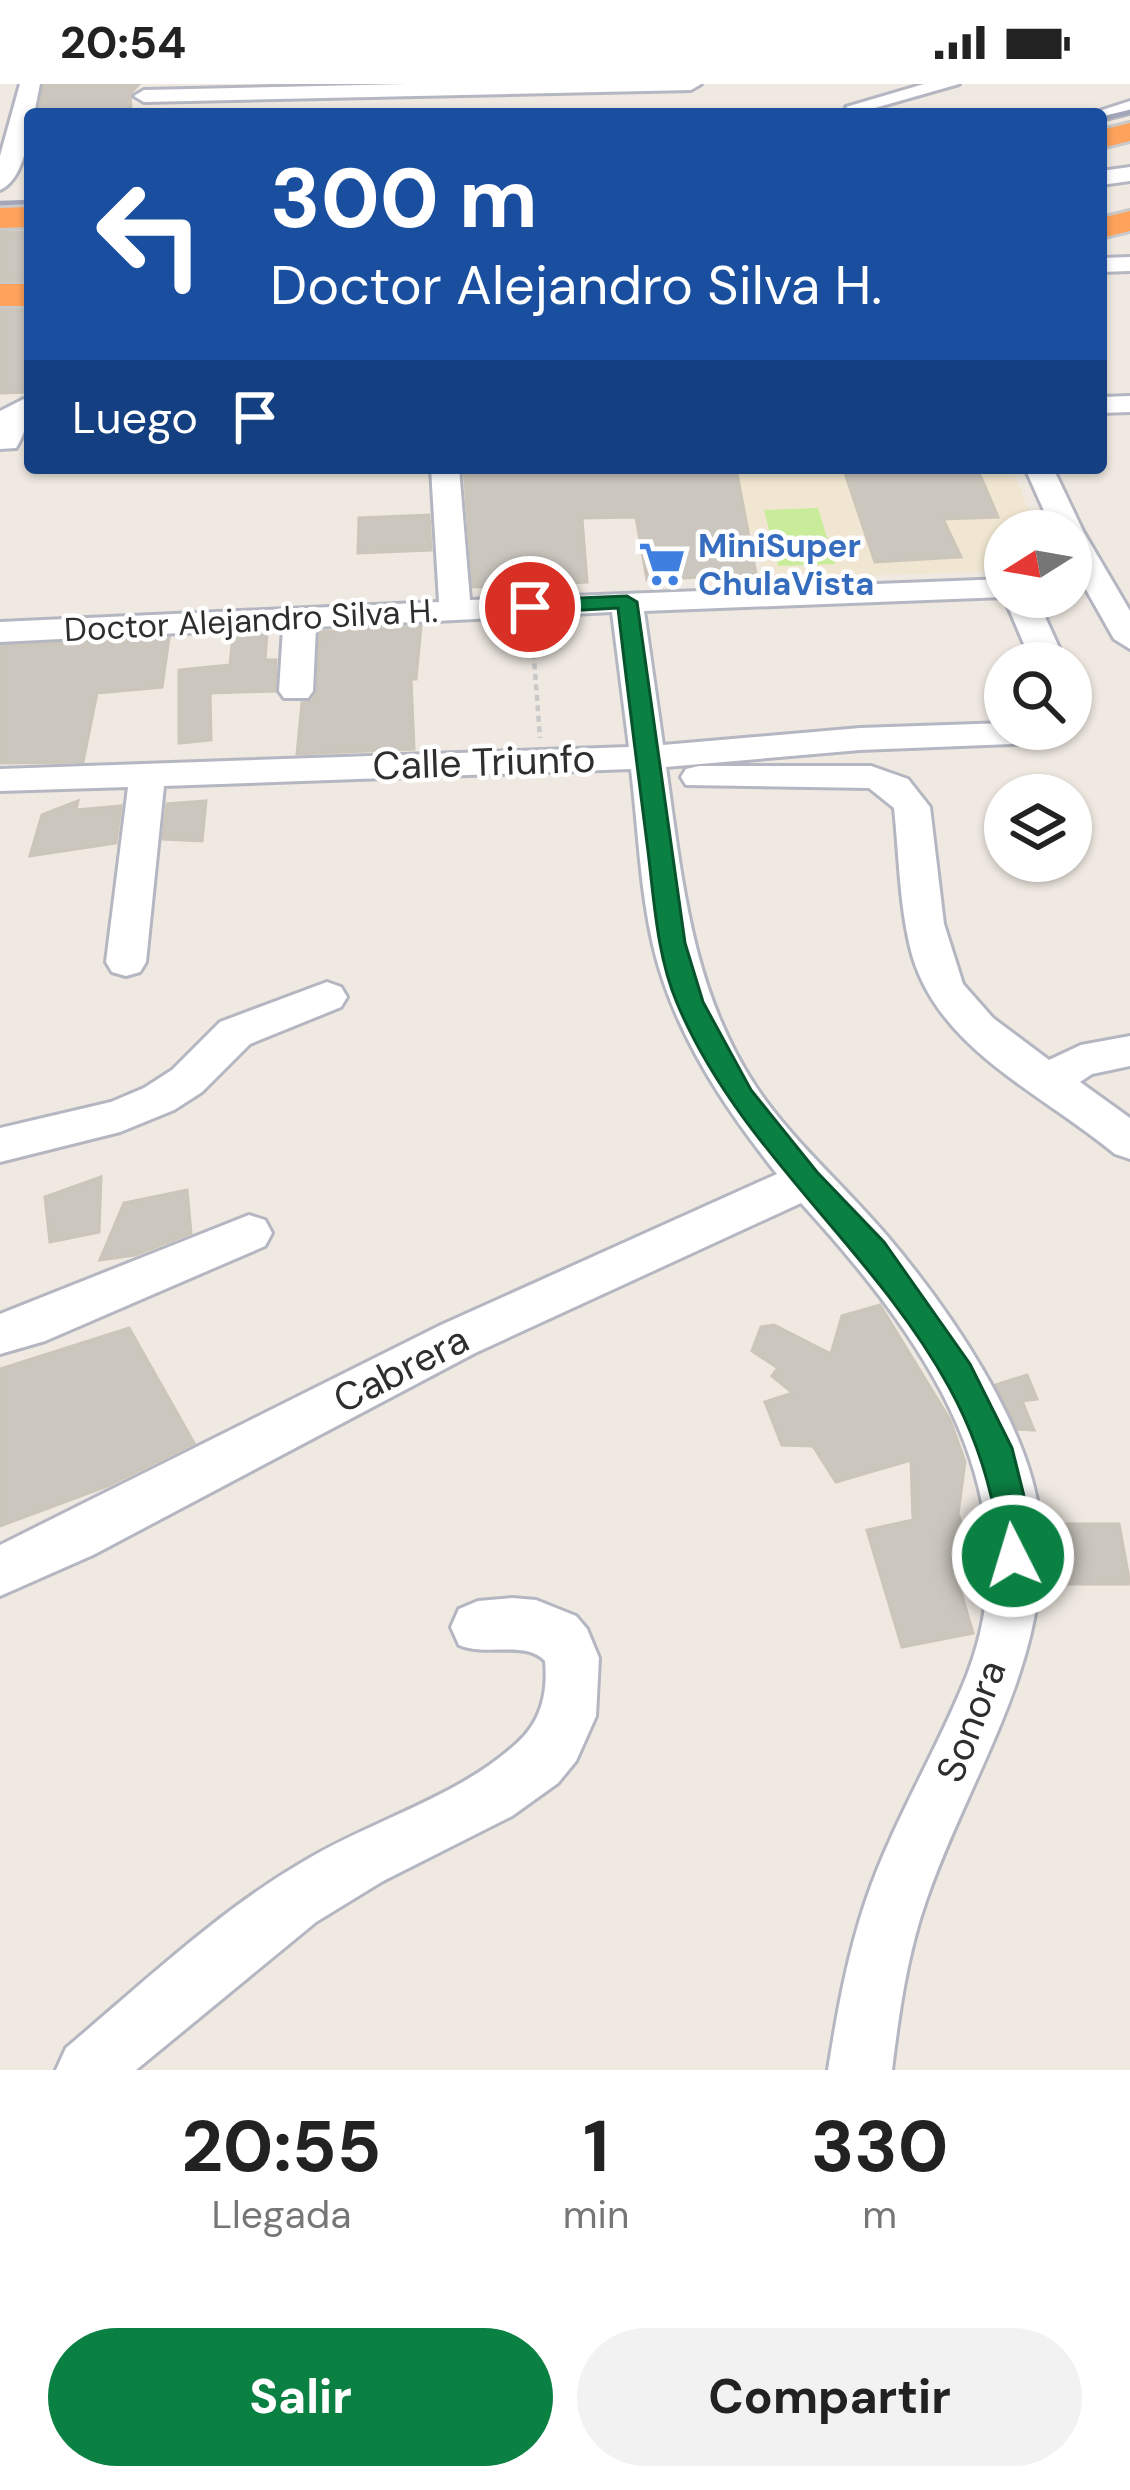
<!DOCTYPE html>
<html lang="es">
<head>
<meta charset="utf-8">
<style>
  body { margin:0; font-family:"DM Sans",sans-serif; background:#f2f2f2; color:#222; height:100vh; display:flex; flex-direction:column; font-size:45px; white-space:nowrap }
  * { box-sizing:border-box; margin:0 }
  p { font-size:39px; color:#767676 }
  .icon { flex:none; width:66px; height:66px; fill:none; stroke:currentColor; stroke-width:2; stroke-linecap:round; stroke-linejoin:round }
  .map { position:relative; height:1986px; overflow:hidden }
  .drawer { display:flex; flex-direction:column; background:#fff; flex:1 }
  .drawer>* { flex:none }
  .banner { position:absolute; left:24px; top:24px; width:1083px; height:366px; border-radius:12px; box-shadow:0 3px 9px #0004; background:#1a4fa0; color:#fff; overflow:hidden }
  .needle { width:78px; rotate:259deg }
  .controls { position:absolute; left:984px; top:426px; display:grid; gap:24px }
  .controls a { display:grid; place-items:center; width:108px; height:108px; border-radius:50%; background:#fff; box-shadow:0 3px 9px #0004; font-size:60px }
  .pin { position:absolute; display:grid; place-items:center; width:102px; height:102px; color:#fff; margin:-51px; border:6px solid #fff; border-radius:50%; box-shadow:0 3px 12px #0007 }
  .me { position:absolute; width:132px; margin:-66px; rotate:355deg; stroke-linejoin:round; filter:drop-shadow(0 0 9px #0008) }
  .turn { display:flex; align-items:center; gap:42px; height:252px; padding:0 48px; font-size:54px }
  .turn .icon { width:156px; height:156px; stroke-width:2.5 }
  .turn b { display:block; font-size:84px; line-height:102px }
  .then { display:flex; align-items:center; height:114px; padding:0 48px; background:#0003; gap:24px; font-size:45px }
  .eta { display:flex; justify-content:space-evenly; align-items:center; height:204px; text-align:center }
  .eta b { font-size:72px; font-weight:700; line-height:84px }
  .primary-button { display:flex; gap:24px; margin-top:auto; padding:24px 48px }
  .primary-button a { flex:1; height:138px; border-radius:72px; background:#0b8043; color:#fff; font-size:48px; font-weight:700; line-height:138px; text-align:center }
  .primary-button a+a { background:#f2f2f2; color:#222 }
  .status { display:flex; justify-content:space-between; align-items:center; height:84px; padding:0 60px; background:#fff; direction:ltr }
  .status svg { height:33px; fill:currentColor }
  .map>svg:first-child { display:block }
</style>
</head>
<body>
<div class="status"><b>20:54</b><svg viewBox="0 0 49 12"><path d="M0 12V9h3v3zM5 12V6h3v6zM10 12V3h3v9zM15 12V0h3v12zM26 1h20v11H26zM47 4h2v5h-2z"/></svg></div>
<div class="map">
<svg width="1130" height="1986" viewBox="0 0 1130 1986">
  <rect width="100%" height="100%" fill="#efe9e1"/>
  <polygon fill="#f0e6d1" points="626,384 1012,384 1037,447 1005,447 1005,487 766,495 752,449 638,449"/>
  <polygon fill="#c9ec9a" points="818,424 835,480 778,482 764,426"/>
  <g fill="#cbc7bf" stroke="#cbc5ba" stroke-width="3">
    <polygon points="44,0 139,0 130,10 131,26 95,27 39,26"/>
    <rect x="0" y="148" width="30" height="48"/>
    <polygon points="0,226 30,226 30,308 0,309"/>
    <polygon points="464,384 736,384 756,490 647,496 636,433 582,434 587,498 473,503"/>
    <polygon points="977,384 998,433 943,435 961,473 875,478 844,386"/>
    <polygon points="429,431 431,466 358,469 359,434"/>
    <polygon points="421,542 416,595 411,595 414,665 297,670 302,619 312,617 317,607 320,548"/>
    <polygon points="267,549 265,576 276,576 275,607 210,609 211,656 179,659 179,586 230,581 233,551"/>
    <polygon points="169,554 162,603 97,609 83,678 0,679 0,562"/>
    <polygon points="78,717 76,726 121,722 116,759 30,772 42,731"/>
    <polygon points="206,717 202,757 163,755 167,720"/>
    <polygon points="101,1093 99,1148 50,1158 45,1113"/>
    <polygon points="187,1106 191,1149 135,1171 100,1176 124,1119"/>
    <polygon points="880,1221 950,1336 965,1378 958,1430 979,1482 955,1488 973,1549 902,1563 867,1446 913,1436 911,1376 836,1398 813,1362 782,1361 765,1318 793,1309 772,1292 778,1284 752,1267 761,1243 774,1241 831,1270 842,1232"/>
    <polygon points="129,1244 194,1359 107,1402 0,1442 0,1285"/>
    <polygon points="1027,1291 1037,1315 1022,1317 1034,1346 1018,1345 996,1301"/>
    <polygon points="1046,1440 1119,1440 1130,1500 1058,1500"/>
  </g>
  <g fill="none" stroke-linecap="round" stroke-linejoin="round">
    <defs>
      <g id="minor">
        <path d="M20 0H40L34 30H30C30 53 23 96 0 106V72Z"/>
        <polygon points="407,0 701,0 691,6 144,18 134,12 144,6"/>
        <polygon points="924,0 959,0 857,29 846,23"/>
        <polygon points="1130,17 1130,29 1101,36 1101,30 1090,30"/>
        <polygon points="1130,83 1130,97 1101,101 1101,87"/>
        <polygon points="1130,173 1130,187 1101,188 1101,174"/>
        <path d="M30 312C30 328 26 349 16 364L0 365V327Z"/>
        <polygon points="1130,312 1130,328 1101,329 1101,313"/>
        <path d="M431 384H459L470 516 1005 495V513H1036L1066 579H1032L1004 513 644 527 663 661 860 644 1005 639V645L1057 648 1052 656 1040 659 860 666 666 683C682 795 691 905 756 1003 793 1058 845 1102 888 1153 948 1224 1032 1344 1040 1438 1052 1578 969 1691 926 1817 907 1871 899 1929 892 1986H828C837 1929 847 1872 866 1816 892 1739 937 1667 967 1591 1038 1408 918 1247 801 1119L475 1269 93 1471 0 1512V1461L441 1241 777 1090C723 1022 673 947 653 861 640 805 638 743 631 685L164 702 146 878 140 888 126 892 112 888 106 878 128 703 0 707V685L629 663 612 528 316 543 313 607 308 614H284L279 607 283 544 0 558V538L439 518Z"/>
        <polygon points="1025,384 1053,384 1083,447 1130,527 1130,565 1114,555 1071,479 1071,447 1053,447"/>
        <path d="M699 682H871L908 695 930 723 944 840 963 900 993 934 1049 976 1081 961 1130 952V982L1092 990 1080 998 1130 1034V1075L1115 1070C1041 1008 934 964 910 863 899 817 899 770 894 724L869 704 686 701 681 693 686 685Z"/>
        <polygon points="327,898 341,903 347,913 341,923 250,960 202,1008 174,1026 120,1048 0,1078 0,1044 111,1018 144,1004 172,986 220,938"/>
        <polygon points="249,1131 265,1136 272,1149 265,1162 45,1257 0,1270 0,1230"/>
        <path d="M512 1514 536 1516 576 1532 587 1545 599 1574 596 1632 576 1677 558 1699 512 1732 383 1797 316 1838 136 1986H56L66 1964C143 1899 218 1827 306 1776 373 1736 458 1713 516 1660 541 1638 548 1610 545 1577 525 1556 487 1573 459 1561L451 1543 459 1525 478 1517Z"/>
      </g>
      <g id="highway">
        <polygon points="1130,39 1130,57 1101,64 1101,46"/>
        <polygon points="30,123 30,143 0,144 0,124"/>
        <polygon points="1130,127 1130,147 1101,154 1101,134"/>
        <rect x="0" y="200" width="30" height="22"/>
      </g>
    </defs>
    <use href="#minor" stroke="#b4b7c1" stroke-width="6"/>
    <use href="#highway" stroke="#c9c9c9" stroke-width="6"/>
    <polyline stroke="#c9c9c9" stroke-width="4.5" stroke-dasharray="6 4.5" stroke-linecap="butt" points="532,548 540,654"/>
    <use href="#minor" fill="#fff" fill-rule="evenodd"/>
    <use href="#highway" fill="#ffa35c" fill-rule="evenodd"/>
    <g stroke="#a3a6b8" stroke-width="4.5">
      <polyline points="1101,35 1130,28"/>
      <polyline points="0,119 30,118"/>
    </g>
  </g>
  <path fill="#0b8043" stroke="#07532c" stroke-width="3" d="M627 512 637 518 685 859 703 918 751 1006 817 1088 884 1158 970 1280 1012 1364 1030 1436 1025 1483 1013 1488 1001 1483C993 1466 999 1448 995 1430 986 1384 971 1343 949 1303 873 1164 739 1067 677 919 656 869 654 812 647 759 637 681 627 603 618 524L530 529 520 523 530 516Z"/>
  <defs>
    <symbol id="supermarket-bare" viewBox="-9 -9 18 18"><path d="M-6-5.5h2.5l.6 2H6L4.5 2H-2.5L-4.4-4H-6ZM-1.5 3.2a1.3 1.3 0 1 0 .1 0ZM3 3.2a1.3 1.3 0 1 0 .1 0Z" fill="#3f7fe0" stroke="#fff" stroke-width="2.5" paint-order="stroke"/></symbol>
  </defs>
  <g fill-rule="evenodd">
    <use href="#supermarket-bare" x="629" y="447" width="66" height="66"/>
  </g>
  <g text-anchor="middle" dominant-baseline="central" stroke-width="9" stroke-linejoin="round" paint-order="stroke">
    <g font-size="33" font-weight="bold" fill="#366cbe" stroke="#fff" text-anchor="start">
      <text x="698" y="461">MiniSuper<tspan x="698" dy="38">ChulaVista</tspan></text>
    </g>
    <g font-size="33" fill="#2e2e2e" stroke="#fff">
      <text transform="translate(251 536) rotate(-3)">Doctor Alejandro Silva H.</text>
    </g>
    <g font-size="39" fill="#2e2e2e" stroke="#fff">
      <text transform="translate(484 678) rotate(-2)">Calle Triunfo</text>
      <text transform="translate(401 1285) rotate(-27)">Cabrera</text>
      <text transform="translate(971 1637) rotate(-69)">Sonora</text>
    </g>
  </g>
</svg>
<div class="controls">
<a><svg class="needle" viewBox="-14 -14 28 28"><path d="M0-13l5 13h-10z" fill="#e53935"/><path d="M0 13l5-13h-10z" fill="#767676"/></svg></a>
<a><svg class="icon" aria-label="search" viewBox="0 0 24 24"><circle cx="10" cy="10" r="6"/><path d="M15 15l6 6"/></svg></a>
<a><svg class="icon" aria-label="layers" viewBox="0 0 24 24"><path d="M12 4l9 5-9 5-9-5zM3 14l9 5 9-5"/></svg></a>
</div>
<div class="pin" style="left:530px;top:523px;background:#d93025"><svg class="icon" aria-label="arrive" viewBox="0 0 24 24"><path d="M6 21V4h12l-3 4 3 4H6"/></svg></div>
<svg class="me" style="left:1013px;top:1472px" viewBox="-20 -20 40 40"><circle r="17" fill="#0b8043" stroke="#fff" stroke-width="3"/><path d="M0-11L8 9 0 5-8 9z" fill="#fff"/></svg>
<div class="banner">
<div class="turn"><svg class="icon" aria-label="left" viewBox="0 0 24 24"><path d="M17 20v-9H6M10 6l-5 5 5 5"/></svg><div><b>300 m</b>Doctor Alejandro Silva H.</div></div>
<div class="then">Luego<svg class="icon" aria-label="arrive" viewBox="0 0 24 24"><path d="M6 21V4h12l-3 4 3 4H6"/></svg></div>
</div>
</div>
<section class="drawer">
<div class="eta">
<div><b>20:55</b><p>Llegada</p></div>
<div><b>1</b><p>min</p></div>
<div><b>330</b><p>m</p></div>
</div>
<div class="primary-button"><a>Salir</a><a>Compartir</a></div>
</section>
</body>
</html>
